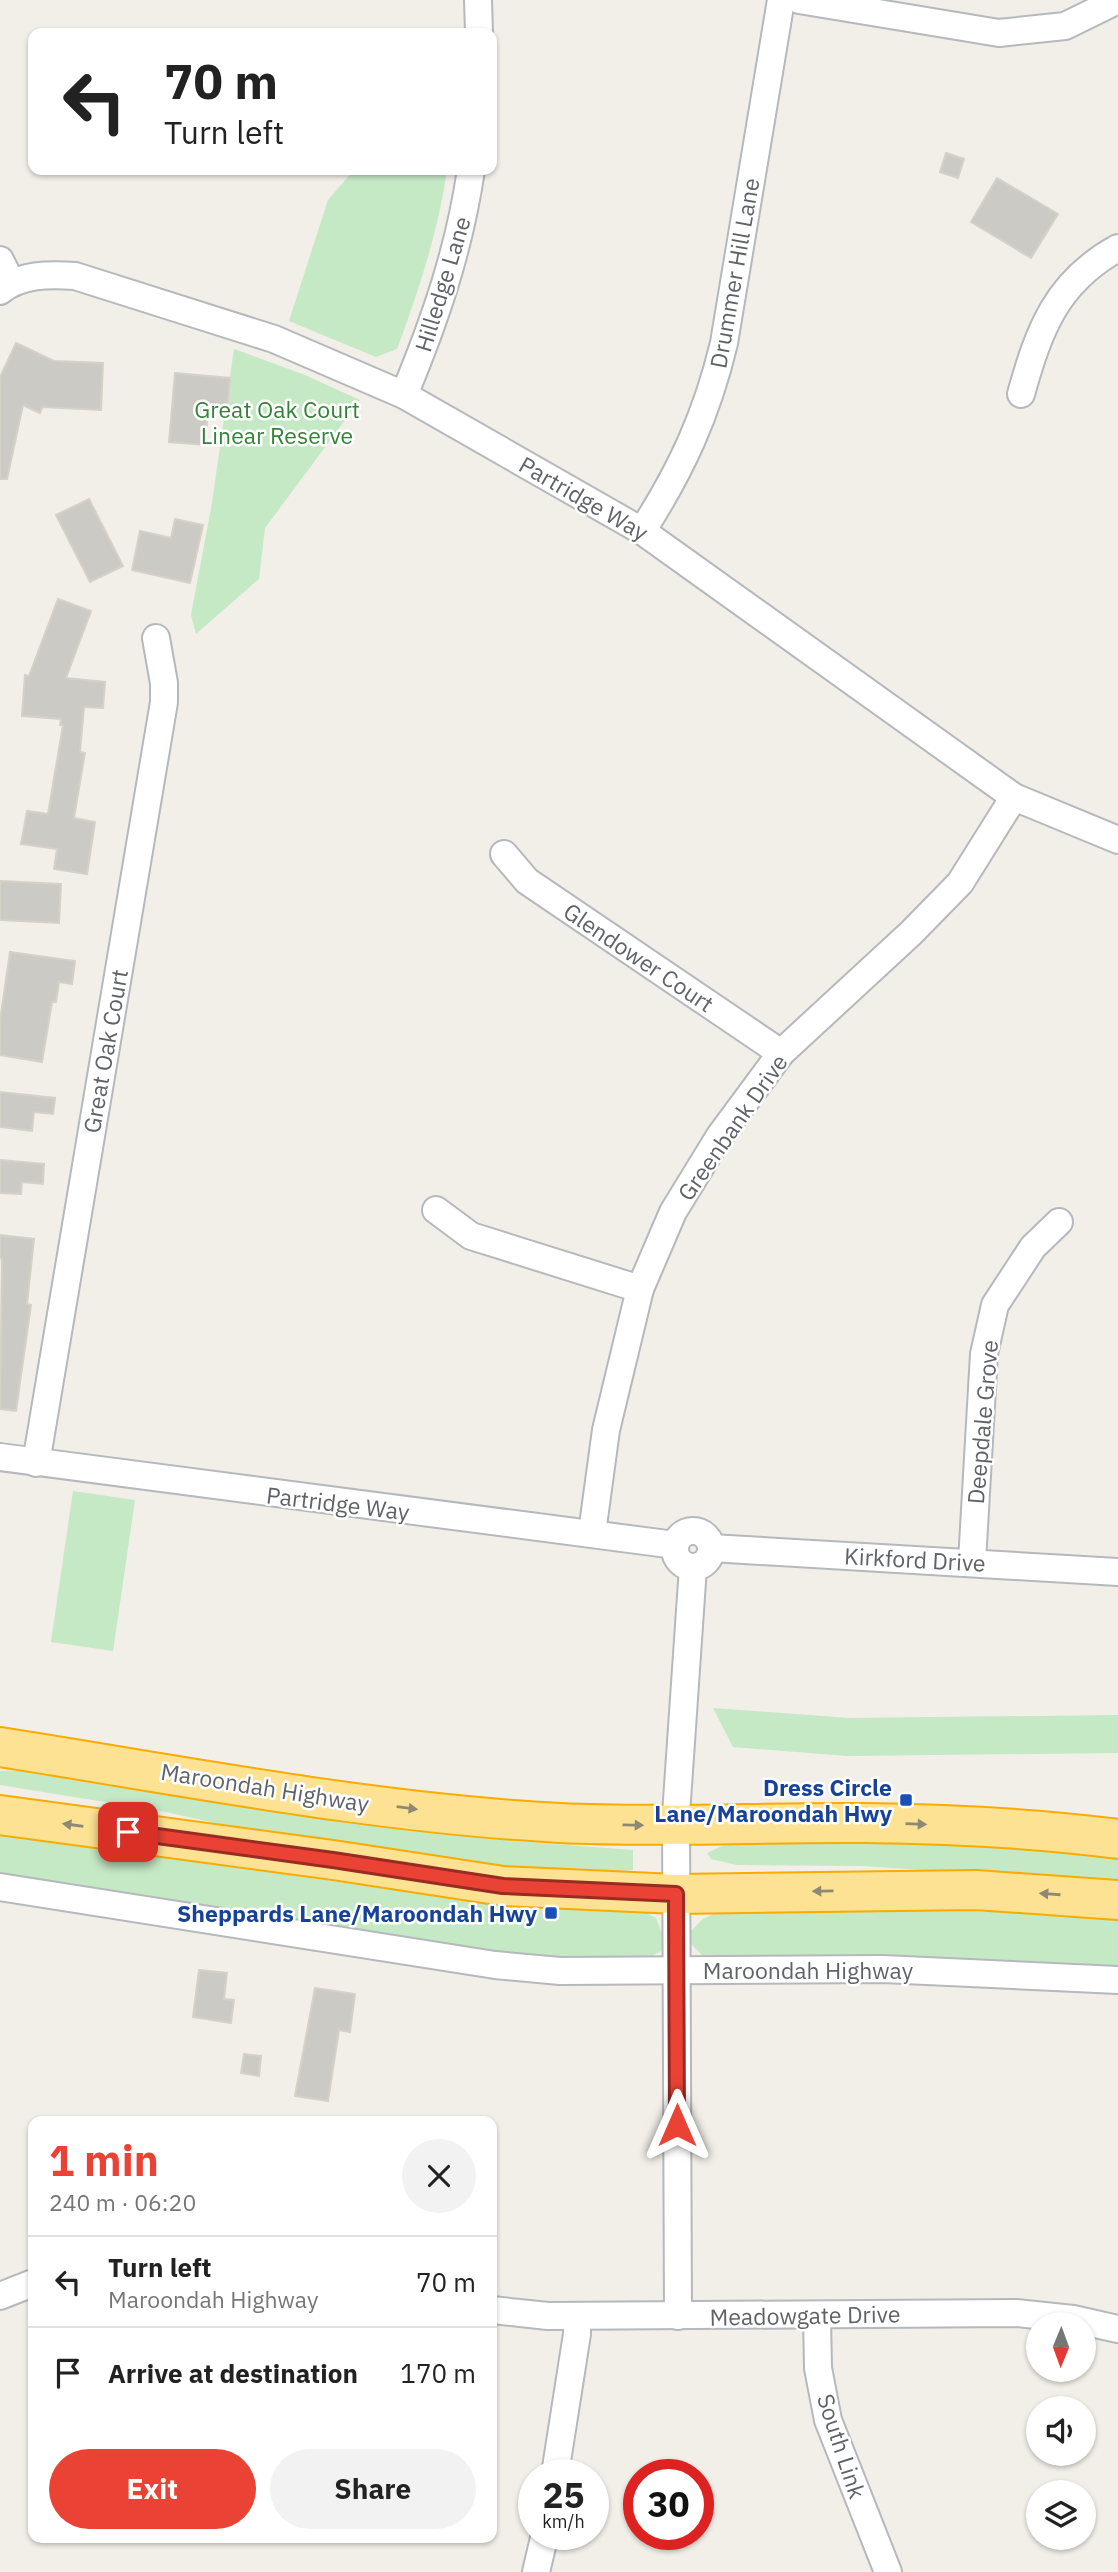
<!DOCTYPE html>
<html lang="en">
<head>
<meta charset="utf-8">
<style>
  body { margin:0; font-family:"IBM Plex Sans",sans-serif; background:#f2f2f2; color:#222; height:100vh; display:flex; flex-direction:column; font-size:26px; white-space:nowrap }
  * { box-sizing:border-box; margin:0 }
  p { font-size:23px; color:#767676 }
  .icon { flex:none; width:38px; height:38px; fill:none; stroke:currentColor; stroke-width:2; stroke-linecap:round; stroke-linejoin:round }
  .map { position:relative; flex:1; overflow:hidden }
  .details { position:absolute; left:28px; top:2116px; width:469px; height:427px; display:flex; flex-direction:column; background:#fff; border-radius:14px; box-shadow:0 2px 5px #0004 }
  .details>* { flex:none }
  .top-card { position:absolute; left:28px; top:28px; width:469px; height:147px; border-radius:14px; box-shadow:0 2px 5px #0004; background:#fff; color:#222; overflow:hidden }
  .needle { width:46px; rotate:181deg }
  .tools { position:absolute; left:1026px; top:2312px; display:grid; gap:14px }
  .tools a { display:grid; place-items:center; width:70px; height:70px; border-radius:50%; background:#fff; box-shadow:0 2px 5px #0004; font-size:35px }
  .speed { position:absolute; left:518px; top:2459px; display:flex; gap:14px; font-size:35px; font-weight:700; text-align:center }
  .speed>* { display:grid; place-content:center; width:91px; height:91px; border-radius:50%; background:#fff; box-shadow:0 2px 5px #0004; line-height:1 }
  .speed small { font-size:18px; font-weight:400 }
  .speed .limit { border:10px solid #d22; background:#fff; color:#111 }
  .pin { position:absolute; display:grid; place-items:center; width:60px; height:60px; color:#fff; margin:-30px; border-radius:14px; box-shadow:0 4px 10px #0006 }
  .me { position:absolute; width:77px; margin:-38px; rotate:0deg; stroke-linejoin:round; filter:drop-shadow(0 0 5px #0008) }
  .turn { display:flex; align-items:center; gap:24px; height:147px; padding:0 21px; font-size:32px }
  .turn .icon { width:91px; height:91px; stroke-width:2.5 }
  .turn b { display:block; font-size:49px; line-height:60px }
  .round { display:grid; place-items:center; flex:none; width:74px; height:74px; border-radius:37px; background:#f2f2f2 }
  .overview { display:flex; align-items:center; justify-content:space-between; height:119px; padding:0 21px }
  h1 { font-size:42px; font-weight:700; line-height:52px; color:#ea4335 }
  .primary-button { display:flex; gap:14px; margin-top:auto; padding:14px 21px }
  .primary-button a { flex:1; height:80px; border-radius:42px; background:#ea4335; color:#fff; font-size:28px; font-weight:700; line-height:80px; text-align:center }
  .primary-button a+a { background:#f2f2f2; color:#222 }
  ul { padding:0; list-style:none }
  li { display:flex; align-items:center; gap:21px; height:91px; padding:0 21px; border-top:2px solid #e0e0e0 }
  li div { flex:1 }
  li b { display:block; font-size:26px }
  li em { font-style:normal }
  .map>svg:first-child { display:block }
</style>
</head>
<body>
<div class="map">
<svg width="1118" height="2572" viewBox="0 0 1118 2572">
  <rect width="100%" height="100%" fill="#f1efe8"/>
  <g fill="#c5e8c5">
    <path d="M354 170H447C438 232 419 290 397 349L376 357 289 321 328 200Z"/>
    <polygon points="234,349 305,375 360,400 265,528 259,579 196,634 191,615 212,503"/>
    <polygon points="73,1491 135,1500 113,1651 51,1642"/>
    <polygon points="713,1708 849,1718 1118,1715 1118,1753 847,1756 733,1747"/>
    <polygon points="17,1770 78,1773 514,1841 633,1850 633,1870 613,1872 516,1870 246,1830 166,1812 0,1785 0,1771"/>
    <polygon points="0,1832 379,1888 531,1906 642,1910 656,1918 664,1939 661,1951 646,1960 536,1960 0,1876"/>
    <polygon points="787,1836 1118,1850 1118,1883 862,1866 737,1865 711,1859 707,1853 722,1846"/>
    <polygon points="952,1906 1118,1917 1118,1970 717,1959 702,1955 691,1944 691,1931 703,1919 720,1911"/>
  </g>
  <g fill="#cccac5" stroke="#d6d1c6" stroke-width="2">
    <polygon points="946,153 964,159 958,178 940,172"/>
    <polygon points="997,178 1058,214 1031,258 971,222"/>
    <polygon points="16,343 54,361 103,363 101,410 42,407 40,413 23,405 7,479 0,479 0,377"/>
    <polygon points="175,373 230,378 227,411 208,410 205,445 169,442"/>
    <polygon points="89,499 123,566 90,582 56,515"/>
    <polygon points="175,519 203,525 190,583 132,570 140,531 171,538"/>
    <polygon points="58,599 91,611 66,678 105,682 103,708 84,707 80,752 85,753 74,818 95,822 87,874 54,869 57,849 21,844 27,811 48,814 63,725 60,725 61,719 22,716 25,675 29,676"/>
    <polygon points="0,881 61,884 59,923 0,920"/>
    <polygon points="10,952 75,961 72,984 59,982 56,1002 52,1002 42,1062 0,1055 0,1021"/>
    <polygon points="0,1092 55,1098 53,1114 34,1112 32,1131 0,1127"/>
    <polygon points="0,1160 44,1164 43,1184 22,1182 21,1194 0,1193"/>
    <polygon points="0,1235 34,1239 27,1304 31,1305 16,1411 0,1409 2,1259 0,1258"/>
    <polygon points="199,1970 227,1973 224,1999 234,2000 231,2023 193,2017"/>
    <polygon points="315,1988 355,1994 350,2032 339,2030 328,2101 295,2096"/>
    <polygon points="244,2054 261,2056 259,2076 241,2073"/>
  </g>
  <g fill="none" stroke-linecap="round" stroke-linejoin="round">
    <defs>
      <g id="minor">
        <polyline points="478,0 479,33"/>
        <polyline points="799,0 999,33 1065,26 1118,0"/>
        <polyline points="0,260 11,282"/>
        <path d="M0 291C21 274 49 274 75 276L274 339 404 395 642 531 1014 797 1118 840"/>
        <path d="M1021 394C1039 330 1056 282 1118 248"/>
        <path d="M404 395C435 320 459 251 471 170"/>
        <path d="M642 531C682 469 707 414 724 343L781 0"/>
        <polyline points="504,854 527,881 781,1053"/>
        <polyline points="436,1210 471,1236 640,1289"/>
        <polyline points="0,1457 675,1545"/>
        <polyline points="36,1463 164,702 164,683 156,638"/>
        <circle cx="693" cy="1549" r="18"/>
        <polyline points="592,1533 606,1430 640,1289 673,1212 719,1137 781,1053 911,933 960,883 1014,797"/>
        <polyline points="711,1548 1118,1572"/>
        <polyline points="972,1562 984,1354 995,1305 1033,1247 1059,1222"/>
        <polyline points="0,1887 495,1965 560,1971 883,1969 1118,1980"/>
        <polyline points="0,2296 33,2283"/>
        <polyline points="492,2310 548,2316 1016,2313 1073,2319 1118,2329"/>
        <polyline points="678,2316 676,1815 693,1567"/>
        <polyline points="817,2316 818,2368 828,2420 888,2572"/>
        <polyline points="555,2474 577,2334 577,2317"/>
        <polyline points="536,2572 545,2534"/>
      </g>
      <g id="highway">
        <path d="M0 1747C185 1776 372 1813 560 1823 661 1828 763 1822 864 1823 949 1824 1034 1828 1118 1839"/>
        <polyline points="0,1815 333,1860 503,1886 676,1894 976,1890 1118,1900"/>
      </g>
    </defs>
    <use href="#minor" stroke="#b5b8bc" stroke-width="30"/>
    <use href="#highway" stroke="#f9ab00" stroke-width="42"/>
    <use href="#minor" stroke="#fff" stroke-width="26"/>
    <use href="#highway" stroke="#fde293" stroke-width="38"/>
  </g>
  <defs><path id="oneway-solid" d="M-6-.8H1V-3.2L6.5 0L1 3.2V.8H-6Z" transform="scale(1.75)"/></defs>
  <g fill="#8e8975">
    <use href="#oneway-solid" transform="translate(407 1808) rotate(7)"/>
    <use href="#oneway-solid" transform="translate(916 1824) rotate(2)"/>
    <use href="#oneway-solid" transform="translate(73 1825) rotate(-172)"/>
    <use href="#oneway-solid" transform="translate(633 1825) rotate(1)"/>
    <use href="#oneway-solid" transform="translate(823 1891) rotate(179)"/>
    <use href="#oneway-solid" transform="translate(1050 1894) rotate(-176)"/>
  </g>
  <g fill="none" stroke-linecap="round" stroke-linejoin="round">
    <defs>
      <polyline id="route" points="128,1832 333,1860 503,1886 676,1894 677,2125"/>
    </defs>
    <use href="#route" stroke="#982c22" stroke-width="18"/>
    <use href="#route" stroke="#ea4335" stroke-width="12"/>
  </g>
  <g fill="#1a4fb4" stroke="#fff" stroke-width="2.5">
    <rect x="899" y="1793" width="14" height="14" rx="3.5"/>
    <rect x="544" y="1906" width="14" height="14" rx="3.5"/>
  </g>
  <g text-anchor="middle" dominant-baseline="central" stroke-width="5" stroke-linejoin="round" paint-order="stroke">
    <g font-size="23" fill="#5f6368" stroke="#fff">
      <text transform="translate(734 273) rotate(-80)">Drummer Hill Lane</text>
      <text transform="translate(442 284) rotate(-73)">Hilledge Lane</text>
      <text transform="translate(584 498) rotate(30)">Partridge Way</text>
      <text transform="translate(639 957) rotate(34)">Glendower Court</text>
      <text transform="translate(105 1051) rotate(-80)">Great Oak Court</text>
      <text transform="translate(732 1127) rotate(-55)">Greenbank Drive</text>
      <text transform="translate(982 1422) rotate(-85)">Deepdale Grove</text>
      <text transform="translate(338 1503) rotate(7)">Partridge Way</text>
      <text transform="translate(915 1559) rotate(3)">Kirkford Drive</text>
      <text transform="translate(265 1787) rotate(9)">Maroondah Highway</text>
      <text x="808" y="1970">Maroondah Highway</text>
      <text transform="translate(805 2315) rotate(-1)">Meadowgate Drive</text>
      <text transform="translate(842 2446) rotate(72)">South Link</text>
    </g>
    <g font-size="23" fill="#348238" stroke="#fff">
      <text x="277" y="409">Great Oak Court<tspan x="277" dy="26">Linear Reserve</tspan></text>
    </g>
    <g font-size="23" font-weight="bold" fill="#164399" stroke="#fff" text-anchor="end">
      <text x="892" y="1787">Dress Circle<tspan x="892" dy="26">Lane/Maroondah Hwy</tspan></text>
      <text x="537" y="1913">Sheppards Lane/Maroondah Hwy</text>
    </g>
  </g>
</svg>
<div class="tools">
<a><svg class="needle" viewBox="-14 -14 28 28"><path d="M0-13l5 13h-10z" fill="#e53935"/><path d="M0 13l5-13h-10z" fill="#767676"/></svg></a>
<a><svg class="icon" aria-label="sound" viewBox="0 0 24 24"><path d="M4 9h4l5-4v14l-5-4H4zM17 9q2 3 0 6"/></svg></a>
<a><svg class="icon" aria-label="layers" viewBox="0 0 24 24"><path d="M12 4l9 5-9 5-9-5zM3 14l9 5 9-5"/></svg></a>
</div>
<div class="speed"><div>25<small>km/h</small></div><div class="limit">30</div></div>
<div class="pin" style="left:128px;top:1832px;background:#d93025"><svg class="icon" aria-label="arrive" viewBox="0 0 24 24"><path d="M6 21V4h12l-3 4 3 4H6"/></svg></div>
<svg class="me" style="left:677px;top:2125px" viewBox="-20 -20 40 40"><path d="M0-17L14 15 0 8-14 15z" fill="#ea4335" stroke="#fff" stroke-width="4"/></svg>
<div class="top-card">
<div class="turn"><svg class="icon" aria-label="left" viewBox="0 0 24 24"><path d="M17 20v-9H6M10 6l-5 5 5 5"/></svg><div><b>70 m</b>Turn left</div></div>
</div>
<section class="details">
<div class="overview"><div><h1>1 min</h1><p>240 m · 06:20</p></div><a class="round"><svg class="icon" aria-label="close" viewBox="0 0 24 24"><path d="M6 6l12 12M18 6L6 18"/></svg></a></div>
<ul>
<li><svg class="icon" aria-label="left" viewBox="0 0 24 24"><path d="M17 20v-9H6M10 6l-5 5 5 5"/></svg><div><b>Turn left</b><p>Maroondah Highway</p></div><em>70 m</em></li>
<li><svg class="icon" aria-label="arrive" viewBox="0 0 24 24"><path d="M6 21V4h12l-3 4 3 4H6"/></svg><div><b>Arrive at destination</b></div><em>170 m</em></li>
</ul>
<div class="primary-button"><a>Exit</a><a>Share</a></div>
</section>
</div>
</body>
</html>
